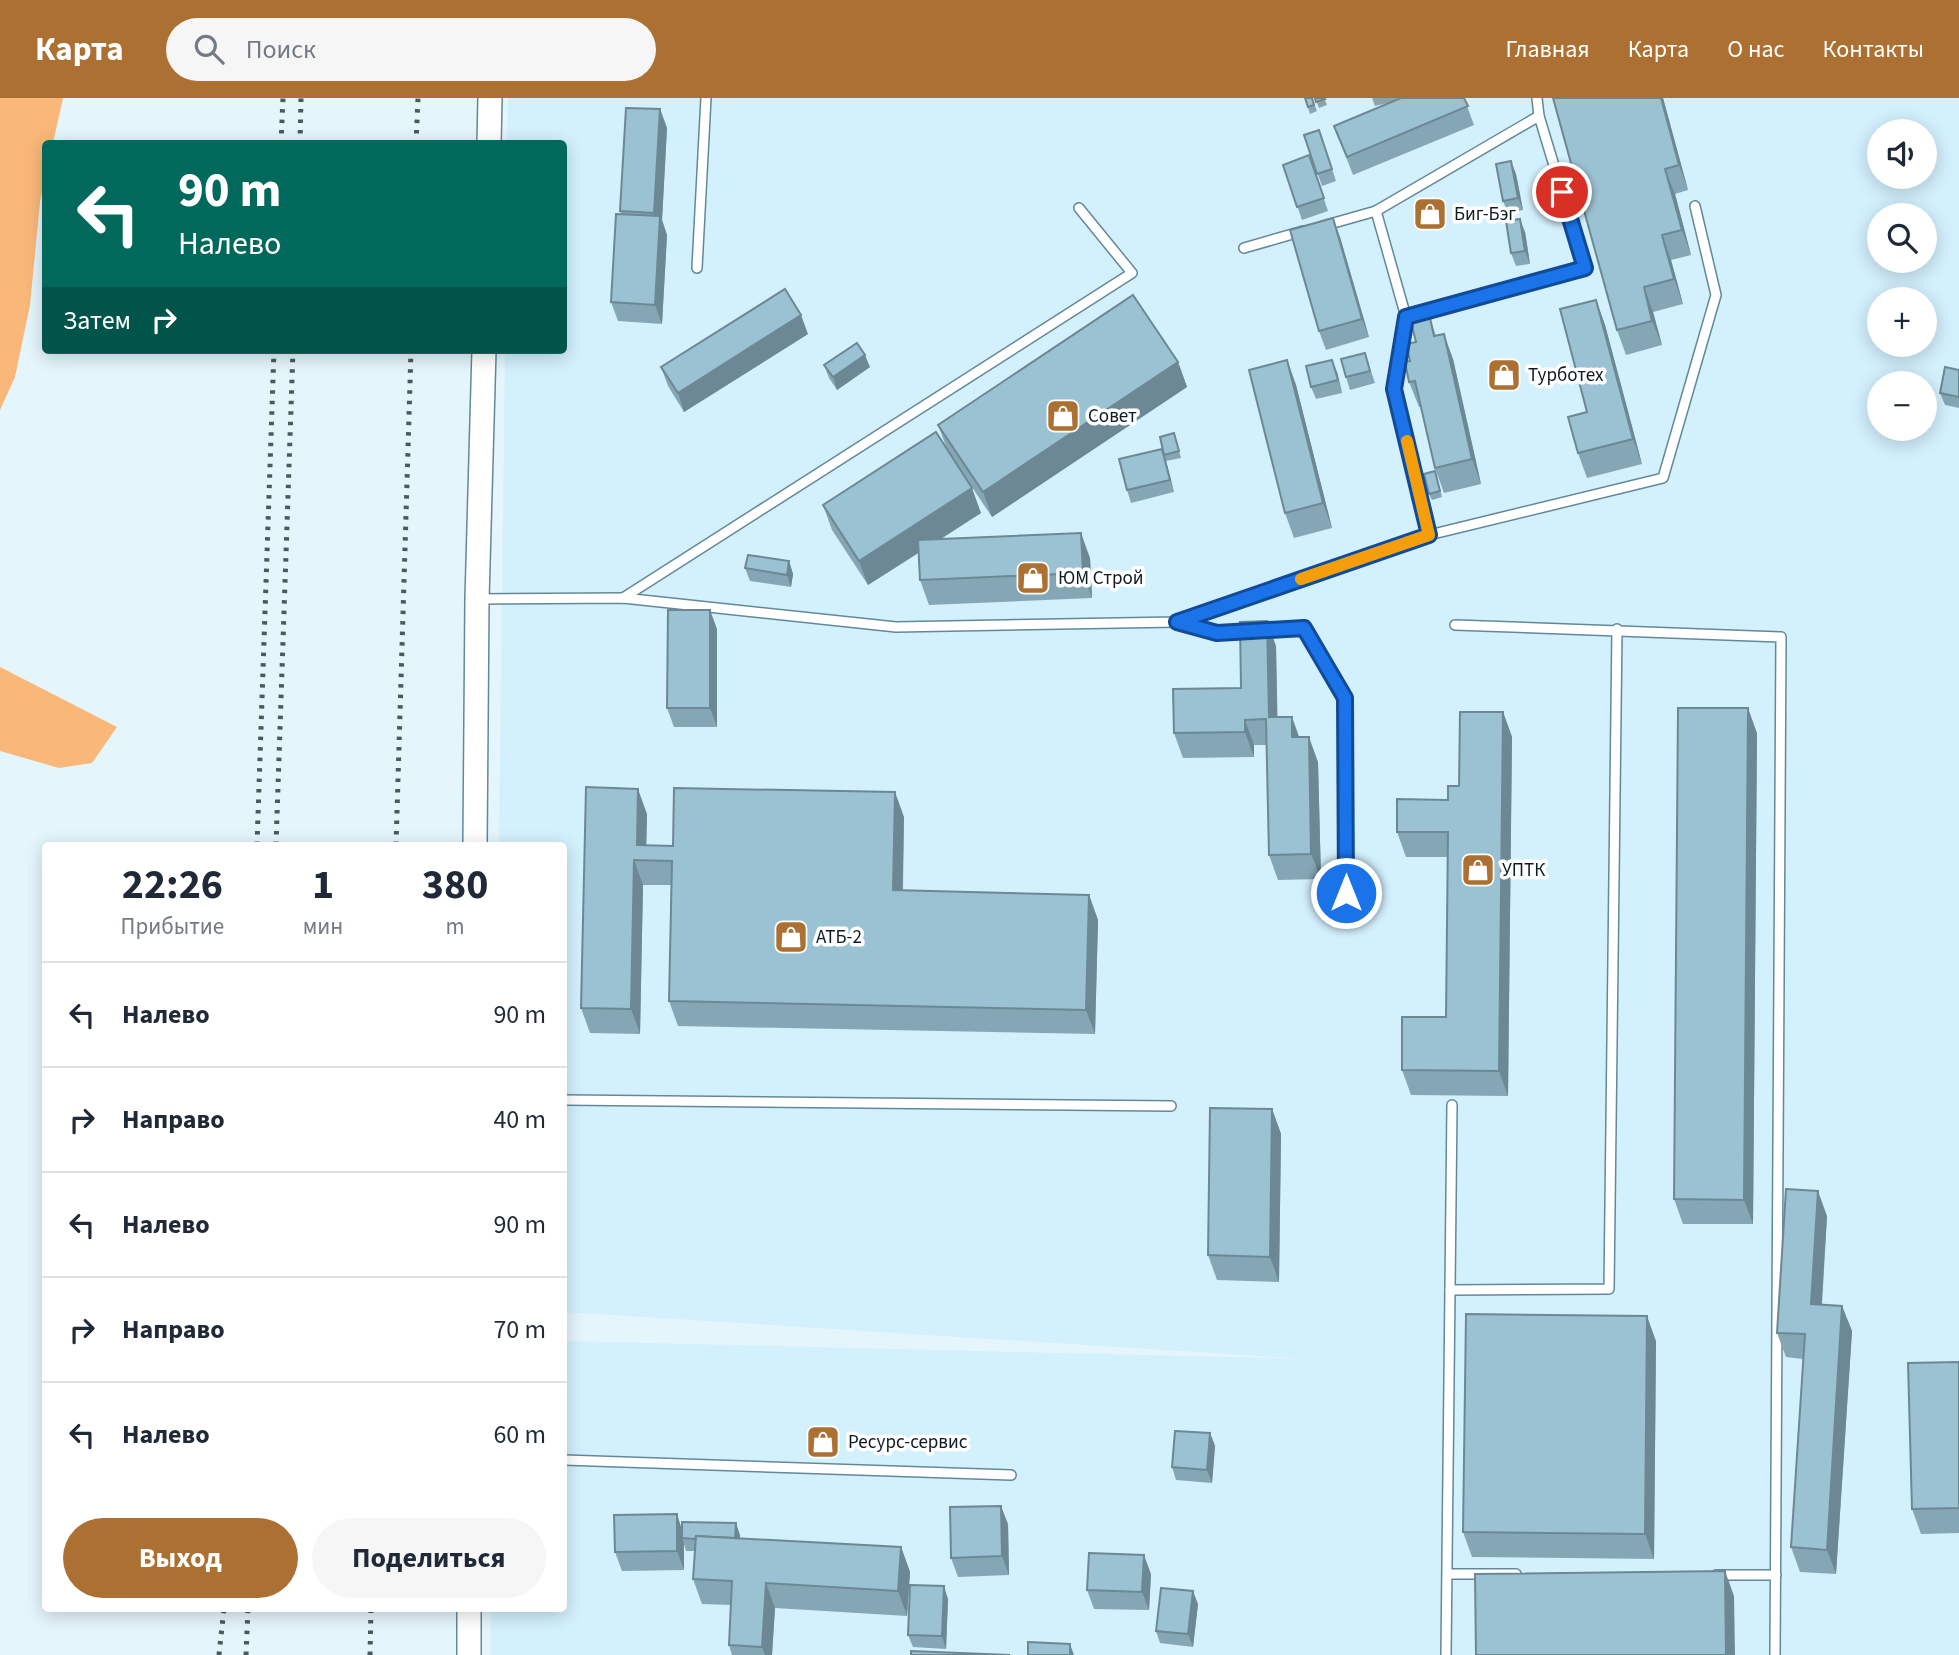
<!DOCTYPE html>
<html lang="ru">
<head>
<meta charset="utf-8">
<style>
  body { margin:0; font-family:"Source Sans 3",sans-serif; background:#f6f6f7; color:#1f2937; height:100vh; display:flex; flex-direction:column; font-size:26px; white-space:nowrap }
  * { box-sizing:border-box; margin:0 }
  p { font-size:23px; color:#747a83 }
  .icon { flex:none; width:38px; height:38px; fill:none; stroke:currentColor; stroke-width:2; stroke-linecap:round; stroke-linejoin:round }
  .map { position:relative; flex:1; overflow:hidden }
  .panel { position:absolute; left:42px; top:744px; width:525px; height:770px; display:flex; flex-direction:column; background:#fff; border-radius:7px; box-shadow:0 4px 18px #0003 }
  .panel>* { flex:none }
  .guide { position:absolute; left:42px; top:42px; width:525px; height:214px; border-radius:7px; box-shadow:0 4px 18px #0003; background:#00695c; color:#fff; overflow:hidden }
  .buttons { position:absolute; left:1867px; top:21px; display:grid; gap:14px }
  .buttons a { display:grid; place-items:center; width:70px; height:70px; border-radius:50%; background:#fff; box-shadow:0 4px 18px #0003; font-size:35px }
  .pin { position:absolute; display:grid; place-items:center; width:60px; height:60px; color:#fff; margin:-30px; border:4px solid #fff; border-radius:50%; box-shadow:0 2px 7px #0007 }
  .me { position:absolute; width:77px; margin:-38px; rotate:0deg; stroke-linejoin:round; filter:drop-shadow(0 0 5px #0008) }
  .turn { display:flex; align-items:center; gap:24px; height:147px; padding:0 21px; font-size:32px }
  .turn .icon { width:91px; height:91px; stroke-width:2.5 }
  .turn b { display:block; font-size:49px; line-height:60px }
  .then { display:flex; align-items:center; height:66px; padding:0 21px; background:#0003; gap:14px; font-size:26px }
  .eta { display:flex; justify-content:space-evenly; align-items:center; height:119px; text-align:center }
  .eta b { font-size:42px; font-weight:700; line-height:49px }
  .cta { display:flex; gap:14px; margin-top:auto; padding:14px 21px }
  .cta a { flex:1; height:80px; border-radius:42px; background:#ab7032; color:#fff; font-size:28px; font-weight:700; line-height:80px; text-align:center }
  .cta a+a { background:#f6f6f7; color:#1f2937 }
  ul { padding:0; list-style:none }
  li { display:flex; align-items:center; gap:21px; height:105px; padding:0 21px; border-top:2px solid #e0e1e3 }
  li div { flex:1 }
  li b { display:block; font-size:26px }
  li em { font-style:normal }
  header { display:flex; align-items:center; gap:42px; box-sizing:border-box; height:98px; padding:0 35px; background:#ab7032; color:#fff }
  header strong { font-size:33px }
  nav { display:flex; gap:38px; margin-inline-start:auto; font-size:24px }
  .search { width:490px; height:63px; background:#f6f6f7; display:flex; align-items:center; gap:18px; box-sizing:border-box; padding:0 24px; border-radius:38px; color:#747a83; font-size:26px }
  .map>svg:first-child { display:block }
</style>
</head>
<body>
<header>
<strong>Карта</strong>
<div class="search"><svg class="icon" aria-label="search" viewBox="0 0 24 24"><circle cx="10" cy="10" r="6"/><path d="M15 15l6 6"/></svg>Поиск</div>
<nav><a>Главная</a><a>Карта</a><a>О нас</a><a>Контакты</a></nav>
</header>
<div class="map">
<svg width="1959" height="1557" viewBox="0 0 1959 1557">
  <rect width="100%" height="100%" fill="#e5f5fc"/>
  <path fill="#d3f0fd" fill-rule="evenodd" d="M508 0H1959V1557H491V1510H564V1243L1309 1261 564 1214V747H499L505 252H564V46L507 45ZM1880 33H1925V79H1880ZM1880 117H1925V163H1880ZM1880 201H1925V247H1880ZM1880 285H1925V331H1880Z"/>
  <g fill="#f9b879">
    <polygon points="0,0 63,0 53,45 46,46 45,80 40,104 30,207 15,279 0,312"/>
    <polygon points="0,569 117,629 92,665 59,670 0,653"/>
  </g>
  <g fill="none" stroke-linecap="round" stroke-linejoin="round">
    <defs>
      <g id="service">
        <polyline points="1323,128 1376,113"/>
        <polyline points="1244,150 1303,133"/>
        <polyline points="697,170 706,0"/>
        <polyline points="1406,219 1376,113 1539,18"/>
        <polyline points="1429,437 1394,291 1406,219 1585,170 1539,18 1537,0"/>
        <polyline points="623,500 1132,175 1079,110"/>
        <polyline points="479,501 623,500 896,529 1177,524 1429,437 1663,380 1716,197 1695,108"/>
        <polyline points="1179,524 1217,535 1304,530 1345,600 1346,795"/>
        <polyline points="1455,527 1781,539 1775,1557"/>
        <polyline points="564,1002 1171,1008"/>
        <polyline points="1450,1192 1609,1191 1617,531"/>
        <polyline points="564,1362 1011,1377"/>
        <polyline points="1448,1476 1516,1476"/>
        <polyline points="1716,1477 1776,1477"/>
        <polyline points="1446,1557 1452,1007"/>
      </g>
      <g id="tertiary">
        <polyline points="489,46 490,0"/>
        <polyline points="475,747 477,501 484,252"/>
        <polyline points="469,1557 469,1510"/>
      </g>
    </defs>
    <use href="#service" stroke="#638899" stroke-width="12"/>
    <use href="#tertiary" stroke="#638899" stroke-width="26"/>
    <use href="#service" stroke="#fff" stroke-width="9"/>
    <use href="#tertiary" stroke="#fff" stroke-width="23"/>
    <g stroke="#4a5960" stroke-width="5" stroke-dasharray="3.5 7" stroke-linecap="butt">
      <polyline points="281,46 283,0"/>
      <polyline points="300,46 301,0"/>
      <polyline points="416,46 418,0"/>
      <polyline points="257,747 274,252"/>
      <polyline points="276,747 293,252"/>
      <polyline points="396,747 411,252"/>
      <polyline points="219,1557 224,1510"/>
      <polyline points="246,1557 248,1510"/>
      <polyline points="370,1557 371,1510"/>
    </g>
  </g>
  <g fill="#85a7b5">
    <polygon points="1305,0 1312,0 1317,13 1310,16"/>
    <polygon points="1315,0 1324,0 1327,7 1319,10"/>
    <polygon points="1372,0 1397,0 1398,1 1464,0 1474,27 1353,77 1334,28 1388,5 1375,8"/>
    <polygon points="1663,0 1688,92 1675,96 1691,157 1671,162 1683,206 1653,214 1662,247 1626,257 1617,232"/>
    <polygon points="660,11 667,30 662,122 667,137 662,226 618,223 611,204 621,116 620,113"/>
    <polygon points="1319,32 1336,83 1322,88 1304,37"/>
    <polygon points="1309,57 1328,113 1302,122 1283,67"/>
    <polygon points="1516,76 1523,112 1508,115 1503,103"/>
    <polygon points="1525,134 1530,166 1516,168 1511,155"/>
    <polygon points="1340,139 1369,239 1326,252 1319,233"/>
    <polygon points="1596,202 1605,227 1642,366 1587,380 1578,355 1587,314"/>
    <polygon points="1430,220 1436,238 1453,261 1481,386 1444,395 1435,370 1421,309 1419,309 1409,284 1416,244"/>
    <polygon points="808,236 684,314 668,288 661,269"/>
    <polygon points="1365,255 1375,285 1350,292 1346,279"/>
    <polygon points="1287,262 1296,287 1332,430 1294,440 1285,415"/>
    <polygon points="1178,264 1187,289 992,419 955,364 981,415 941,441 1090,460 1092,500 929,507 920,482 918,455 868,487 832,432 823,407 947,351 938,327"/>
    <polygon points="824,267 870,269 837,292 829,280"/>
    <polygon points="1959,272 1959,310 1945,307 1940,295"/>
    <polygon points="1337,274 1342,295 1316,301 1311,289"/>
    <polygon points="1174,335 1181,360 1166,363 1174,394 1131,405 1127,392"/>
    <polygon points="1435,373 1442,399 1432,402 1429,396"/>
    <polygon points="789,463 793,476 791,489 750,483 745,470"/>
    <polygon points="717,531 717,629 674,629 667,610"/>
    <polygon points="1276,548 1277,619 1299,639 1318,664 1321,781 1278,782 1269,757 1267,647 1254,647 1254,659 1183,660 1174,635 1241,590"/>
    <polygon points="1503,614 1512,639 1508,998 1411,997 1402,972 1446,919 1448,759 1406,759 1397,734 1448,702 1459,688"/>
    <polygon points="1757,635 1753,1126 1683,1126 1674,1101"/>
    <polygon points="647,716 646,747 673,748 904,719 903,793 1089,797 1098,822 1095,936 678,928 669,903 671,787 643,787 640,936 590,935 581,910"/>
    <polygon points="1272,1011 1281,1036 1279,1184 1217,1182 1208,1157"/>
    <polygon points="1827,1118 1822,1207 1842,1208 1852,1233 1836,1476 1800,1474 1791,1449 1803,1261 1786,1259 1777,1235"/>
    <polygon points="1656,1243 1654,1461 1472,1459 1463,1434"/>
    <polygon points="1959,1264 1959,1435 1921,1436 1912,1411"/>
    <polygon points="1210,1335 1215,1348 1212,1385 1176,1382 1172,1369"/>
    <polygon points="1008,1426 1009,1477 958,1479 951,1460"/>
    <polygon points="682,1431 740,1437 740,1440 901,1449 910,1474 907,1518 775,1510 772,1557 732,1557 729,1547 731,1507 702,1506 693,1481 695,1453 686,1453 684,1446 684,1472 622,1473 615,1454"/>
    <polygon points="1151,1476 1149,1512 1094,1511 1087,1492"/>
    <polygon points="948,1501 946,1551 913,1549 908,1537"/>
    <polygon points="1198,1506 1193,1549 1160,1545 1156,1533"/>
  </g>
  <g fill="#6c8894">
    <polygon points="1661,0 1663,0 1688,92 1679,67"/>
    <polygon points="660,11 667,30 662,122 667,137 662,226 655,207 660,130 654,115"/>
    <polygon points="1511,63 1516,76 1523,112 1518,100"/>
    <polygon points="1665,71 1675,96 1691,157 1682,132"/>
    <polygon points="1333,120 1340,139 1369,239 1362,221"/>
    <polygon points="1520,121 1525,134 1530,166 1525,153"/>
    <polygon points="1662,137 1671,162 1683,206 1674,181"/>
    <polygon points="1644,189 1653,214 1662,247 1652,223"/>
    <polygon points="1596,202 1605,227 1642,366 1633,341"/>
    <polygon points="801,217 808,236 684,314 678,295"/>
    <polygon points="1444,236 1453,261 1481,386 1472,361"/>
    <polygon points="865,257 870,269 837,292 833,279"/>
    <polygon points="1287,262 1296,287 1332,430 1323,405"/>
    <polygon points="1332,262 1337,274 1342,295 1338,282"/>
    <polygon points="1178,264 1187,289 992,419 983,394"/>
    <polygon points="1162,351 1166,363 1174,394 1170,382"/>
    <polygon points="972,390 981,415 868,487 859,463"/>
    <polygon points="1081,435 1090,460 1092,500 1083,475"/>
    <polygon points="789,463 793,476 791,489 787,477"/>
    <polygon points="710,512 717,531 717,629 710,610"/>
    <polygon points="1267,523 1276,548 1278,644 1269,619"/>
    <polygon points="1748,610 1757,635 1753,1126 1744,1102"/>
    <polygon points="1503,614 1512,639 1508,998 1499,973"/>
    <polygon points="1292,619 1301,644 1292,639"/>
    <polygon points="1245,622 1254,647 1254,659 1245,634"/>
    <polygon points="1309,639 1318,664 1321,781 1311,756"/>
    <polygon points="638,691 647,716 646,762 637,747"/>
    <polygon points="895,694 904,719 902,817 893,792"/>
    <polygon points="634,762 643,787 640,936 631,911"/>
    <polygon points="1089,797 1098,822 1095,936 1086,912"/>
    <polygon points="1272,1011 1281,1036 1279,1184 1270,1159"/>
    <polygon points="1818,1093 1827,1118 1820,1231 1811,1206"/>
    <polygon points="1842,1208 1852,1233 1836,1476 1827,1452"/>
    <polygon points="1647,1218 1656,1243 1654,1461 1645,1436"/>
    <polygon points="1210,1335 1215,1348 1212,1385 1207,1372"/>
    <polygon points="1001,1408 1008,1426 1009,1477 1002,1458"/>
    <polygon points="677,1416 683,1435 682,1440 684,1446 684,1472 677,1453"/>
    <polygon points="736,1425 740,1437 740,1454 735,1441"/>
    <polygon points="901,1449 910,1474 907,1518 898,1493"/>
    <polygon points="1144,1457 1151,1476 1149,1512 1142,1494"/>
    <polygon points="1725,1473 1734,1498 1735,1557 1726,1557"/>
    <polygon points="766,1485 775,1510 772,1557 765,1557 762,1549"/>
    <polygon points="944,1488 948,1501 946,1551 942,1538"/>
    <polygon points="1193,1493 1198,1506 1193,1549 1188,1536"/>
    <polygon points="1070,1546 1074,1557 1070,1557"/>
  </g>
  <g fill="#9bc2d3" stroke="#6c8894" stroke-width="2">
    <polygon points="1305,0 1312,0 1314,7 1308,9"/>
    <polygon points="1315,0 1324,0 1325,1 1316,4"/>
    <polygon points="1401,0 1464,0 1468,8 1347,59 1334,28"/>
    <polygon points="1553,0 1661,0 1679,67 1665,71 1682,132 1662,137 1674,181 1644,189 1652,223 1617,232"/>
    <polygon points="626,10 660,11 654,115 620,113"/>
    <polygon points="1319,32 1332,71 1317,76 1304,37"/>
    <polygon points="1309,57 1324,100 1297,109 1283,67"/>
    <polygon points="1511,63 1518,100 1503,103 1496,66"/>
    <polygon points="616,116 660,118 655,207 611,204"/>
    <polygon points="1333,120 1362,221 1319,233 1290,132"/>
    <polygon points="1520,121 1525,153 1511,155 1506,123"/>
    <polygon points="785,191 801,217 678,295 661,269"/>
    <polygon points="1133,197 1178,264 983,394 938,327"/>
    <polygon points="1596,202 1633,341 1578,355 1568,319 1587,314 1560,211"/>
    <polygon points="1430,220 1434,238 1444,236 1472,361 1435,370 1415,283 1409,284 1405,264 1410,263 1406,246 1416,244 1411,224"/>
    <polygon points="857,245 865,257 833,279 824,267"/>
    <polygon points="1365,255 1370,273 1346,279 1341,261"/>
    <polygon points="1287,262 1323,405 1285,415 1249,272"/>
    <polygon points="1332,262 1338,282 1311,289 1306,268"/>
    <polygon points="1945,269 1959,272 1959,299 1940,295"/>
    <polygon points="936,334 972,390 859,463 823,407"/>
    <polygon points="1174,335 1179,353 1164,357 1160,339"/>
    <polygon points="1162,351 1170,382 1127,392 1119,361"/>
    <polygon points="1435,373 1440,393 1429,396 1424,376"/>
    <polygon points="1081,435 1083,475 920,482 918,442"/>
    <polygon points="748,457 789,463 787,477 745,470"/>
    <polygon points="668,512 710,512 710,610 667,610"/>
    <polygon points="1267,523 1269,619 1292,619 1292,639 1309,639 1311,756 1269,757 1266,621 1245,622 1245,634 1174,635 1173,591 1241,590 1240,524"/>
    <polygon points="1678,610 1748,610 1744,1102 1674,1101"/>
    <polygon points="1460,614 1503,614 1499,973 1402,972 1402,919 1446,919 1448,734 1397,734 1397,701 1448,702 1448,688 1459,688"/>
    <polygon points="586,689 638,691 637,747 673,748 674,690 895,694 893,792 1089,797 1086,912 669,903 672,763 634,762 631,911 581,910"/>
    <polygon points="1210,1010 1272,1011 1270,1159 1208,1157"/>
    <polygon points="1786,1091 1818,1093 1811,1206 1842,1208 1827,1452 1791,1449 1805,1236 1777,1235"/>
    <polygon points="1466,1216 1647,1218 1645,1436 1463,1434"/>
    <polygon points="1959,1264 1959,1410 1912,1411 1908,1265"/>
    <polygon points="1175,1333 1210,1335 1207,1372 1172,1369"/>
    <polygon points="1001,1408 1002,1458 951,1460 950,1409"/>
    <polygon points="677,1416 677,1453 615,1454 614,1417"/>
    <polygon points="682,1424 736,1425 735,1440 696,1438 695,1441 682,1440"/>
    <polygon points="696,1438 901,1449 898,1493 766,1485 762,1549 729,1547 732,1483 693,1481"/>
    <polygon points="1089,1455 1144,1457 1142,1494 1087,1492"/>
    <polygon points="1725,1473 1726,1557 1476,1557 1475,1476"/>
    <polygon points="910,1487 944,1488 942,1538 908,1537"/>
    <polygon points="1161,1490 1193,1493 1188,1536 1156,1533"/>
    <polygon points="1028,1544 1070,1546 1070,1557 1028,1557"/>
    <polygon points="911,1553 1010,1557 911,1557"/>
  </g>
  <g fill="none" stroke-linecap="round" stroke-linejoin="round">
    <defs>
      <polyline id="route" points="1346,795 1345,600 1304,530 1217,535 1177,524 1429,437 1394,291 1406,219 1585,170 1562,94"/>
    </defs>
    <use href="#route" stroke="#114b97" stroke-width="18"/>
    <use href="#route" stroke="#1a73e8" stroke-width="12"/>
    <polyline stroke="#f59e0b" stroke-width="12" points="1301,481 1429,437 1407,343"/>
  </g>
  <defs>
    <symbol id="shop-square" viewBox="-11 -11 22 22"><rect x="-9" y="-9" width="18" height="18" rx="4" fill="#ab7032" stroke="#fff"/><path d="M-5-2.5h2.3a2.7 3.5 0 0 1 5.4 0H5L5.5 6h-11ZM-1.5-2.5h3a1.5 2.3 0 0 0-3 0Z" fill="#fff"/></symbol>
  </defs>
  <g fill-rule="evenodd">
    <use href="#shop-square" x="1411" y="97" width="38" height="38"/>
    <use href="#shop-square" x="1485" y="258" width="38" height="38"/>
    <use href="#shop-square" x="1044" y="299" width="38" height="38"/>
    <use href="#shop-square" x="1014" y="461" width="38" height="38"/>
    <use href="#shop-square" x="1459" y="753" width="38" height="38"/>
    <use href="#shop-square" x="772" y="820" width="38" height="38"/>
    <use href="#shop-square" x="804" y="1325" width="38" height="38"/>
  </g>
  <g text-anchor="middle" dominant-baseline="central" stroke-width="7" stroke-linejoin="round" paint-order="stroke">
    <g font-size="19" fill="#0d1c22" stroke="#fff" text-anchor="start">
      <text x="1454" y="116">Биг-Бэг</text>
      <text x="1528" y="277">Турботех</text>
      <text x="1088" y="318">Совет</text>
      <text x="1058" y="480">ЮМ Строй</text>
      <text x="1502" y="772">УПТК</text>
      <text x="816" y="839">АТБ-2</text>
      <text x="848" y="1344">Ресурс-сервис</text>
    </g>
  </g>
</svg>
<div class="buttons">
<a><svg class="icon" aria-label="sound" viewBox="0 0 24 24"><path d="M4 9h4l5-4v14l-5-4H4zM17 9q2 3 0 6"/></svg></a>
<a><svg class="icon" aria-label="search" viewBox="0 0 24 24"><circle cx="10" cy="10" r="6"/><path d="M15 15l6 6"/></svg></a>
<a>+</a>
<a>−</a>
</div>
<div class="pin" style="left:1562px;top:94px;background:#d93025"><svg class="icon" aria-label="arrive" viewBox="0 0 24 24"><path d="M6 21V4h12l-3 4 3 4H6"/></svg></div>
<svg class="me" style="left:1346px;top:795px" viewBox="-20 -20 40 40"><circle r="17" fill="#1a73e8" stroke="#fff" stroke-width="3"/><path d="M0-11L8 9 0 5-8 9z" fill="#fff"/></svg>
<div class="guide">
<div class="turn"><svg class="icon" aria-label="left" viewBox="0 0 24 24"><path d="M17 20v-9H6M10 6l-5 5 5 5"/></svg><div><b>90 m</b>Налево</div></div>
<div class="then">Затем<svg class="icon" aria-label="right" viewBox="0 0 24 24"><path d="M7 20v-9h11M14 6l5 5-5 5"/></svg></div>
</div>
<section class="panel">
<div class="eta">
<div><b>22:26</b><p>Прибытие</p></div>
<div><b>1</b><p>мин</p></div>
<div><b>380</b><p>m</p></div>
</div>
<ul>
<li><svg class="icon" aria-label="left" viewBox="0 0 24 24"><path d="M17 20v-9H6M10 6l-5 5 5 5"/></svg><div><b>Налево</b></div><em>90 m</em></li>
<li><svg class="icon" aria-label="right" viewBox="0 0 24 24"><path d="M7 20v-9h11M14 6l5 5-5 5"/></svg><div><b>Направо</b></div><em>40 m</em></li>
<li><svg class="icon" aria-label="left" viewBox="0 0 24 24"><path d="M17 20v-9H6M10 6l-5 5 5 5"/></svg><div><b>Налево</b></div><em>90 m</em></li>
<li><svg class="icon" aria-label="right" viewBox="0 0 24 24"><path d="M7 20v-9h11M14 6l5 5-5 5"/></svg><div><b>Направо</b></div><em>70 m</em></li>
<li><svg class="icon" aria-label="left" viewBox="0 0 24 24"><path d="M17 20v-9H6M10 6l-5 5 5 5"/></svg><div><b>Налево</b></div><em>60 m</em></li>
</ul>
<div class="cta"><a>Выход</a><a>Поделиться</a></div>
</section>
</div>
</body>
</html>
